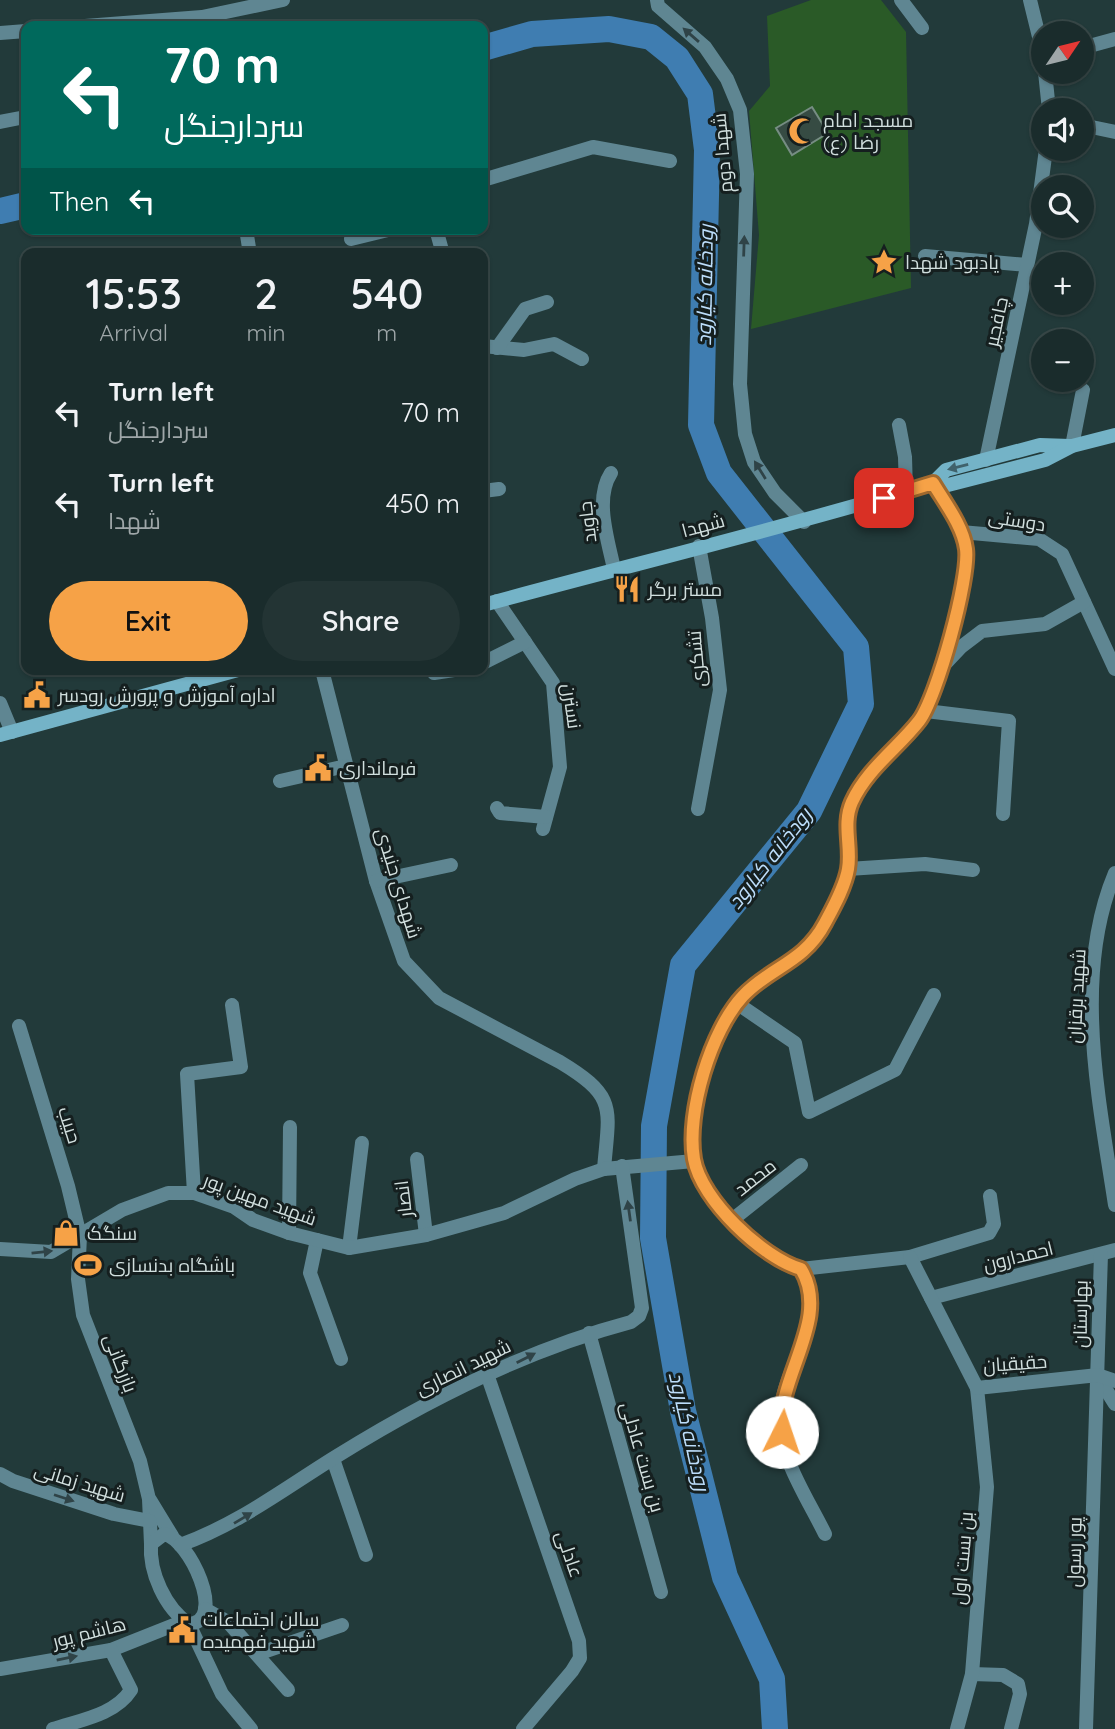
<!DOCTYPE html>
<html lang="en">
<head>
<meta charset="utf-8">
<style>
  body { margin:0; font-family:Quicksand,Cairo,sans-serif; background:#233434; color:#f1f3f6; height:100vh; display:flex; flex-direction:column; font-size:26px; white-space:nowrap }
  * { box-sizing:border-box; margin:0 }
  p { font-size:23px; color:#9fa7a9 }
  .icon { flex:none; width:38px; height:38px; fill:none; stroke:currentColor; stroke-width:2; stroke-linecap:round; stroke-linejoin:round }
  .map { position:relative; flex:1; overflow:hidden }
  .sheet { position:absolute; left:21px; top:248px; width:467px; height:427px; display:flex; flex-direction:column; background:#1a2c2c; border-radius:14px; box-shadow:0 2px 5px #0004,0 0 0 2px #384848 }
  .sheet>* { flex:none }
  .guide { position:absolute; left:21px; top:21px; width:467px; height:214px; border-radius:14px; box-shadow:0 2px 5px #0004,0 0 0 2px #384848; background:#00695c; color:#fff; overflow:hidden }
  .needle { width:46px; rotate:55deg }
  .controls { position:absolute; left:1031px; top:21px; display:grid; gap:14px }
  .controls a { display:grid; place-items:center; width:63px; height:63px; border-radius:50%; background:#1a2c2c; box-shadow:0 2px 5px #0004,0 0 0 2px #384848; font-size:35px }
  .pin { position:absolute; display:grid; place-items:center; width:60px; height:60px; color:#fff; margin:-30px; border-radius:14px; box-shadow:0 4px 10px #0006 }
  .me { position:absolute; width:77px; margin:-38px; rotate:4deg; stroke-linejoin:round; filter:drop-shadow(0 0 5px #0008) }
  .turn { display:flex; align-items:center; gap:24px; height:147px; padding:0 28px; font-size:32px }
  .turn .icon { width:91px; height:91px; stroke-width:2.5 }
  .turn b { display:block; font-size:49px; line-height:60px }
  .then { display:flex; align-items:center; height:66px; padding:0 28px; background:#0003; gap:14px; font-size:26px }
  .eta { display:flex; justify-content:space-evenly; align-items:center; height:119px; text-align:center }
  .eta b { font-size:42px; font-weight:600; line-height:49px }
  .button { display:flex; gap:14px; margin-top:auto; padding:14px 28px }
  .button a { flex:1; height:80px; border-radius:42px; background:#f6a247; color:#111; font-size:28px; font-weight:600; line-height:80px; text-align:center }
  .button a+a { background:#233434; color:#f1f3f6 }
  ul { padding:0; list-style:none }
  li { display:flex; align-items:center; gap:21px; height:91px; padding:0 28px }
  li div { flex:1 }
  li b { display:block; font-size:26px }
  li em { font-style:normal }
  .map>svg:first-child { display:block }
</style>
</head>
<body>
<div class="map">
<svg width="1115" height="1729" viewBox="0 0 1115 1729">
  <rect width="100%" height="100%" fill="#223a3a"/>
  <polygon fill="#2a5a27" points="811,0 881,0 906,32 911,288 751,329 759,235 749,111 770,86 767,16"/>
  <g fill="none" stroke-linecap="round" stroke-linejoin="round">
    <g stroke="#3f7db1" stroke-width="26">
      <polyline points="483,48 532,34 609,29 651,37 677,58 700,94 707,150 701,425 719,473 856,647 861,704 809,811 683,965 654,1126 653,1238 683,1411 725,1577 772,1679 775,1729"/>
      <polyline points="0,211 26,205"/>
    </g>
  </g>
  <polygon fill="#364b43" stroke="#768d83" stroke-width="2" points="812,107 828,133 792,155 776,128"/>
  <g fill="none" stroke-linecap="round" stroke-linejoin="round">
    <g stroke="#5f8692" stroke-width="14">
      <polyline points="657,0 658,6 705,47 727,79 740,110 747,174 740,384 745,434 754,462 775,493 804,522"/>
      <polyline points="901,0 922,28"/>
      <polyline points="1082,48 1115,39"/>
      <polyline points="0,122 20,118"/>
      <polyline points="1082,125 1115,132"/>
      <polyline points="483,180 593,147 670,161"/>
      <polyline points="246,229 250,254"/>
      <polyline points="436,229 443,254"/>
      <polyline points="351,239 392,229"/>
      <polyline points="925,256 1027,265"/>
      <polyline points="483,346 524,350 554,344 582,359"/>
      <polyline points="497,348 525,309 547,302"/>
      <polyline points="899,425 905,457 906,491"/>
      <polyline points="1072,446 1083,390"/>
      <path d="M611 473C594 499 608 540 614 569"/>
      <path d="M933 483C945 503 963 526 966 549 970 577 937 698 919 721 898 748 867 769 852 802 842 824 852 846 848 869 845 886 833 908 825 923 805 961 770 967 743 996 710 1030 686 1113 694 1159 700 1200 762 1258 801 1269L910 1257 989 1233 994 1224 990 1196"/>
      <polyline points="483,491 499,489"/>
      <polyline points="961,532 1039,539 1062,554 1115,669"/>
      <polyline points="497,601 553,683 560,767 543,829"/>
      <polyline points="483,663 525,642"/>
      <polyline points="944,665 961,647 982,631 1045,624 1084,602"/>
      <path d="M322 670 376 881 404 961 439 998 560 1062C618 1097 609 1108 604 1169"/>
      <polyline points="434,673 454,670"/>
      <polyline points="0,703 12,732"/>
      <polyline points="926,711 1009,721 1003,814"/>
      <polyline points="280,781 346,766"/>
      <polyline points="497,808 500,813 546,817"/>
      <polyline points="698,809 720,690 712,618 699,546"/>
      <polyline points="848,869 925,864 973,870"/>
      <path d="M1115 873C1072 975 1099 1100 1115 1205"/>
      <polyline points="376,881 451,865"/>
      <polyline points="738,1004 795,1043 809,1112 895,1070 934,995"/>
      <polyline points="19,1026 68,1186 80,1236 78,1279 83,1315 140,1461 149,1499 151,1544"/>
      <polyline points="417,1159 426,1235"/>
      <polyline points="194,1193 187,1074 241,1067 232,1005"/>
      <polyline points="732,1220 801,1165"/>
      <polyline points="289,1233 290,1127"/>
      <polyline points="317,1240 310,1273 341,1359"/>
      <polyline points="349,1248 362,1143"/>
      <polyline points="0,1249 51,1252 122,1210 168,1193 194,1193 234,1207 253,1220 289,1233 349,1248 426,1235 504,1213 575,1179 604,1169 694,1161"/>
      <path d="M801 1269C831 1318 780 1369 780 1419 780 1459 808 1499 825 1534"/>
      <polyline points="931,1298 1115,1250"/>
      <polyline points="589,1333 661,1592"/>
      <polyline points="488,1377 579,1641 580,1658 572,1671 523,1729"/>
      <polyline points="1098,1377 1115,1404"/>
      <polyline points="333,1459 366,1555"/>
      <polyline points="150,1500 172,1536"/>
      <path d="M164 1534C189 1538 228 1622 189 1624 165 1608 149 1572 151 1544Z"/>
      <path d="M180 1545C239 1524 285 1488 337 1456 427 1400 529 1349 631 1322L639 1316 642 1308 622 1166"/>
      <polyline points="205,1609 228,1622 288,1690"/>
      <polyline points="189,1624 222,1694 251,1729"/>
      <polyline points="257,1654 342,1625"/>
      <polyline points="0,1669 111,1650 184,1621"/>
      <polyline points="972,1674 1003,1675 1018,1684 1020,1694 1011,1729"/>
      <path d="M53 1729C80 1720 115 1715 131 1690L111 1650"/>
      <polyline points="957,1729 972,1674 987,1487 977,1388"/>
      <polyline points="1086,1729 1101,1254"/>
    </g>
    <g stroke="#5f8692" stroke-width="14">
      <polyline points="1030,0 1043,53"/>
      <polyline points="85,26 202,17 283,0"/>
      <polyline points="0,33 26,31"/>
      <polyline points="1045,72 1049,110"/>
      <polyline points="986,460 1036,224 1046,149"/>
      <polyline points="910,1257 977,1388 1098,1375 1115,1381"/>
      <polyline points="0,1474 13,1481 114,1514 150,1521"/>
    </g>
    <g stroke="#74b3c7" stroke-width="14">
      <polyline points="933,483 946,470 1040,445 1070,446"/>
      <path d="M483 605C633 564 785 528 933 483L948 485 1045 460 1072 446 1115 435"/>
      <polyline points="0,735 238,670"/>
    </g>
  </g>
  <defs><path id="oneway-solid" d="M-6-.8H1V-3.2L6.5 0L1 3.2V.8H-6Z" transform="scale(1.75)"/></defs>
  <g fill="#2f4347">
    <use href="#oneway-solid" transform="translate(691 35) rotate(-139)"/>
    <use href="#oneway-solid" transform="translate(744 246) rotate(-88)"/>
    <use href="#oneway-solid" transform="translate(760 470) rotate(-122)"/>
    <use href="#oneway-solid" transform="translate(629 1211) rotate(-98)"/>
    <use href="#oneway-solid" transform="translate(42 1252) rotate(-6)"/>
    <use href="#oneway-solid" transform="translate(526 1358) rotate(-27)"/>
    <use href="#oneway-solid" transform="translate(64 1498) rotate(18)"/>
    <use href="#oneway-solid" transform="translate(243 1518) rotate(-31)"/>
    <use href="#oneway-solid" transform="translate(67 1658) rotate(-11)"/>
  </g>
  <use fill="#40626b" href="#oneway-solid" transform="translate(958 467) rotate(166)"/>
  <g fill="none" stroke-linecap="round" stroke-linejoin="round">
    <defs>
      <path id="route" d="M782 1432C775 1378 832 1320 801 1269 763 1258 701 1200 694 1159 686 1113 711 1030 743 996 770 967 804 963 825 923 833 908 845 887 848 869 852 847 842 824 852 802 867 769 898 748 919 721 937 698 970 577 966 549 963 526 945 503 933 483L884 498"/>
    </defs>
    <use href="#route" stroke="#a0692e" stroke-width="18"/>
    <use href="#route" stroke="#f6a247" stroke-width="12"/>
  </g>
  <defs>
    <symbol id="mosque-bare" viewBox="-9 -9 18 18"><path d="M3.5-4.9A6 6 0 1 0 3.5 4.9A5 5 0 1 1 3.5-4.9Z" fill="#f6a247" stroke="#151f1f" stroke-width="2.5" paint-order="stroke"/></symbol>
    <symbol id="sight-bare" viewBox="-9 -9 18 18"><path d="M0-6L1.8-2.2L6-1.7L2.9 1.2L3.7 5.4L0 3.3L-3.7 5.4L-2.9 1.2L-6-1.7L-1.8-2.2Z" fill="#f6a247" stroke="#151f1f" stroke-width="2.5" paint-order="stroke"/></symbol>
    <symbol id="restaurant-bare" viewBox="-9 -9 18 18"><path d="M-5-6h1v4h1v-4h1v4h1v-4h1v5L-1.5 .5V6h-2V.5L-5-1ZM5-6V6H3V1.5H1.5Q1.5-4 5-6Z" fill="#f6a247" stroke="#151f1f" stroke-width="2.5" paint-order="stroke"/></symbol>
    <symbol id="civic-bare" viewBox="-9 -9 18 18"><path d="M-.6-6.5H3V-4.5H.6V-3L4-1V1h2V6H-6V1h2V-1L-.6-3ZM-1.2 2.5V6h2.4V2.5Z" fill="#f6a247" stroke="#151f1f" stroke-width="2.5" paint-order="stroke"/></symbol>
    <symbol id="shop-bare" viewBox="-9 -9 18 18"><path d="M-5-2.5h2.3a2.7 3.5 0 0 1 5.4 0H5L5.5 6h-11ZM-1.5-2.5h3a1.5 2.3 0 0 0-3 0Z" fill="#f6a247" stroke="#151f1f" stroke-width="2.5" paint-order="stroke"/></symbol>
    <symbol id="stadium-bare" viewBox="-9 -9 18 18"><path d="M0-5a6.5 5 0 1 0 0 10a6.5 5 0 1 0 0-10ZM-3.5-1.8h7v3.6h-7Z" fill="#f6a247" stroke="#151f1f" stroke-width="2.5" paint-order="stroke"/></symbol>
  </defs>
  <g fill-rule="evenodd">
    <use href="#mosque-bare" x="783" y="112" width="38" height="38"/>
    <use href="#sight-bare" x="865" y="243" width="38" height="38"/>
    <use href="#restaurant-bare" x="608" y="570" width="38" height="38"/>
    <use href="#civic-bare" x="18" y="676" width="38" height="38"/>
    <use href="#civic-bare" x="299" y="749" width="38" height="38"/>
    <use href="#shop-bare" x="47" y="1214" width="38" height="38"/>
    <use href="#stadium-bare" x="69" y="1246" width="38" height="38"/>
    <use href="#civic-bare" x="163" y="1611" width="38" height="38"/>
  </g>
  <g text-anchor="middle" dominant-baseline="central" stroke-width="6" stroke-linejoin="round" paint-order="stroke">
    <g font-size="19" fill="#d1dfde" stroke="#151f1f" text-anchor="start">
      <text x="823" y="120">مسجد امام<tspan x="823" dy="22">رضا (ع)</tspan></text>
      <text x="905" y="262">یادبود شهدا</text>
      <text x="648" y="589">مستر برگر</text>
      <text x="58" y="695">اداره آموزش و پرورش رودسر</text>
      <text x="339" y="768">فرماندارى</text>
      <text x="87" y="1233">سنگک</text>
      <text x="109" y="1265">باشگاه بدنسازى</text>
      <text x="203" y="1619">سالن اجتماعات<tspan x="203" dy="22">شهید فهمیده</tspan></text>
    </g>
    <g font-size="19" fill="#d1dfde" stroke="#151f1f">
      <text transform="translate(722 153) rotate(-95)">شهدا دوم</text>
      <text transform="translate(996 322) rotate(-78)">چافجیر</text>
      <text transform="translate(1017 520) rotate(9)">دوستی</text>
      <text transform="translate(587 522) rotate(-97)">جاوید</text>
      <text transform="translate(703 525) rotate(-15)">شهدا</text>
      <text transform="translate(696 659) rotate(-95)">تشکری</text>
      <text transform="translate(572 706) rotate(82)">نسترن</text>
      <text transform="translate(399 883) rotate(73)">شهدای جنیدی</text>
      <text transform="translate(1076 996) rotate(-87)">شهید برقزان</text>
      <text transform="translate(70 1125) rotate(73)">حبیب</text>
      <text transform="translate(755 1177) rotate(-38)">محمد</text>
      <text transform="translate(260 1199) rotate(20)">شهید مهین پور</text>
      <text transform="translate(403 1199) rotate(-97)">انصار</text>
      <text transform="translate(1018 1256) rotate(-14)">احمدارون</text>
      <text transform="translate(1080 1314) rotate(-89)">بهارستان</text>
      <text transform="translate(121 1363) rotate(69)">بازرگانی</text>
      <text transform="translate(1015 1363) rotate(-4)">حقیقیان</text>
      <text transform="translate(463 1367) rotate(-26)">شهید انصاری</text>
      <text transform="translate(643 1457) rotate(74)">بن بست عادلی</text>
      <text transform="translate(80 1482) rotate(17)">شهید زمانی</text>
      <text transform="translate(1074 1552) rotate(-89)">پور رسول</text>
      <text transform="translate(570 1554) rotate(71)">عادلی</text>
      <text transform="translate(962 1558) rotate(-85)">بن بست اول</text>
      <text transform="translate(89 1632) rotate(-14)">هاشم پور</text>
    </g>
    <g font-size="21" font-style="italic" fill="#bcddfa" stroke="#151f1f">
      <text transform="translate(704 285) rotate(-89)">رودخانه کیارود</text>
      <text transform="translate(769 858) rotate(-52)">رودخانه کیارود</text>
      <text transform="translate(690 1431) rotate(77)">رودخانه کیارود</text>
    </g>
  </g>
</svg>
<div class="controls">
<a><svg class="needle" viewBox="-14 -14 28 28"><path d="M0-13l5 13h-10z" fill="#e53935"/><path d="M0 13l5-13h-10z" fill="#9fa7a9"/></svg></a>
<a><svg class="icon" aria-label="sound" viewBox="0 0 24 24"><path d="M4 9h4l5-4v14l-5-4H4zM17 9q2 3 0 6"/></svg></a>
<a><svg class="icon" aria-label="search" viewBox="0 0 24 24"><circle cx="10" cy="10" r="6"/><path d="M15 15l6 6"/></svg></a>
<a>+</a>
<a>−</a>
</div>
<div class="pin" style="left:884px;top:498px;background:#d93025"><svg class="icon" aria-label="arrive" viewBox="0 0 24 24"><path d="M6 21V4h12l-3 4 3 4H6"/></svg></div>
<svg class="me" style="left:782px;top:1432px" viewBox="-20 -20 40 40"><circle r="19" fill="#fff"/><path d="M0-13L10 11 0 6-10 11z" fill="#f6a247"/></svg>
<div class="guide">
<div class="turn"><svg class="icon" aria-label="left" viewBox="0 0 24 24"><path d="M17 20v-9H6M10 6l-5 5 5 5"/></svg><div><b>70 m</b>سردارجنگل</div></div>
<div class="then">Then<svg class="icon" aria-label="left" viewBox="0 0 24 24"><path d="M17 20v-9H6M10 6l-5 5 5 5"/></svg></div>
</div>
<section class="sheet">
<div class="eta">
<div><b>15:53</b><p>Arrival</p></div>
<div><b>2</b><p>min</p></div>
<div><b>540</b><p>m</p></div>
</div>
<ul>
<li><svg class="icon" aria-label="left" viewBox="0 0 24 24"><path d="M17 20v-9H6M10 6l-5 5 5 5"/></svg><div><b>Turn left</b><p>سردارجنگل</p></div><em>70 m</em></li>
<li><svg class="icon" aria-label="left" viewBox="0 0 24 24"><path d="M17 20v-9H6M10 6l-5 5 5 5"/></svg><div><b>Turn left</b><p>شهدا</p></div><em>450 m</em></li>
</ul>
<div class="button"><a>Exit</a><a>Share</a></div>
</section>
</div>
</body>
</html>
